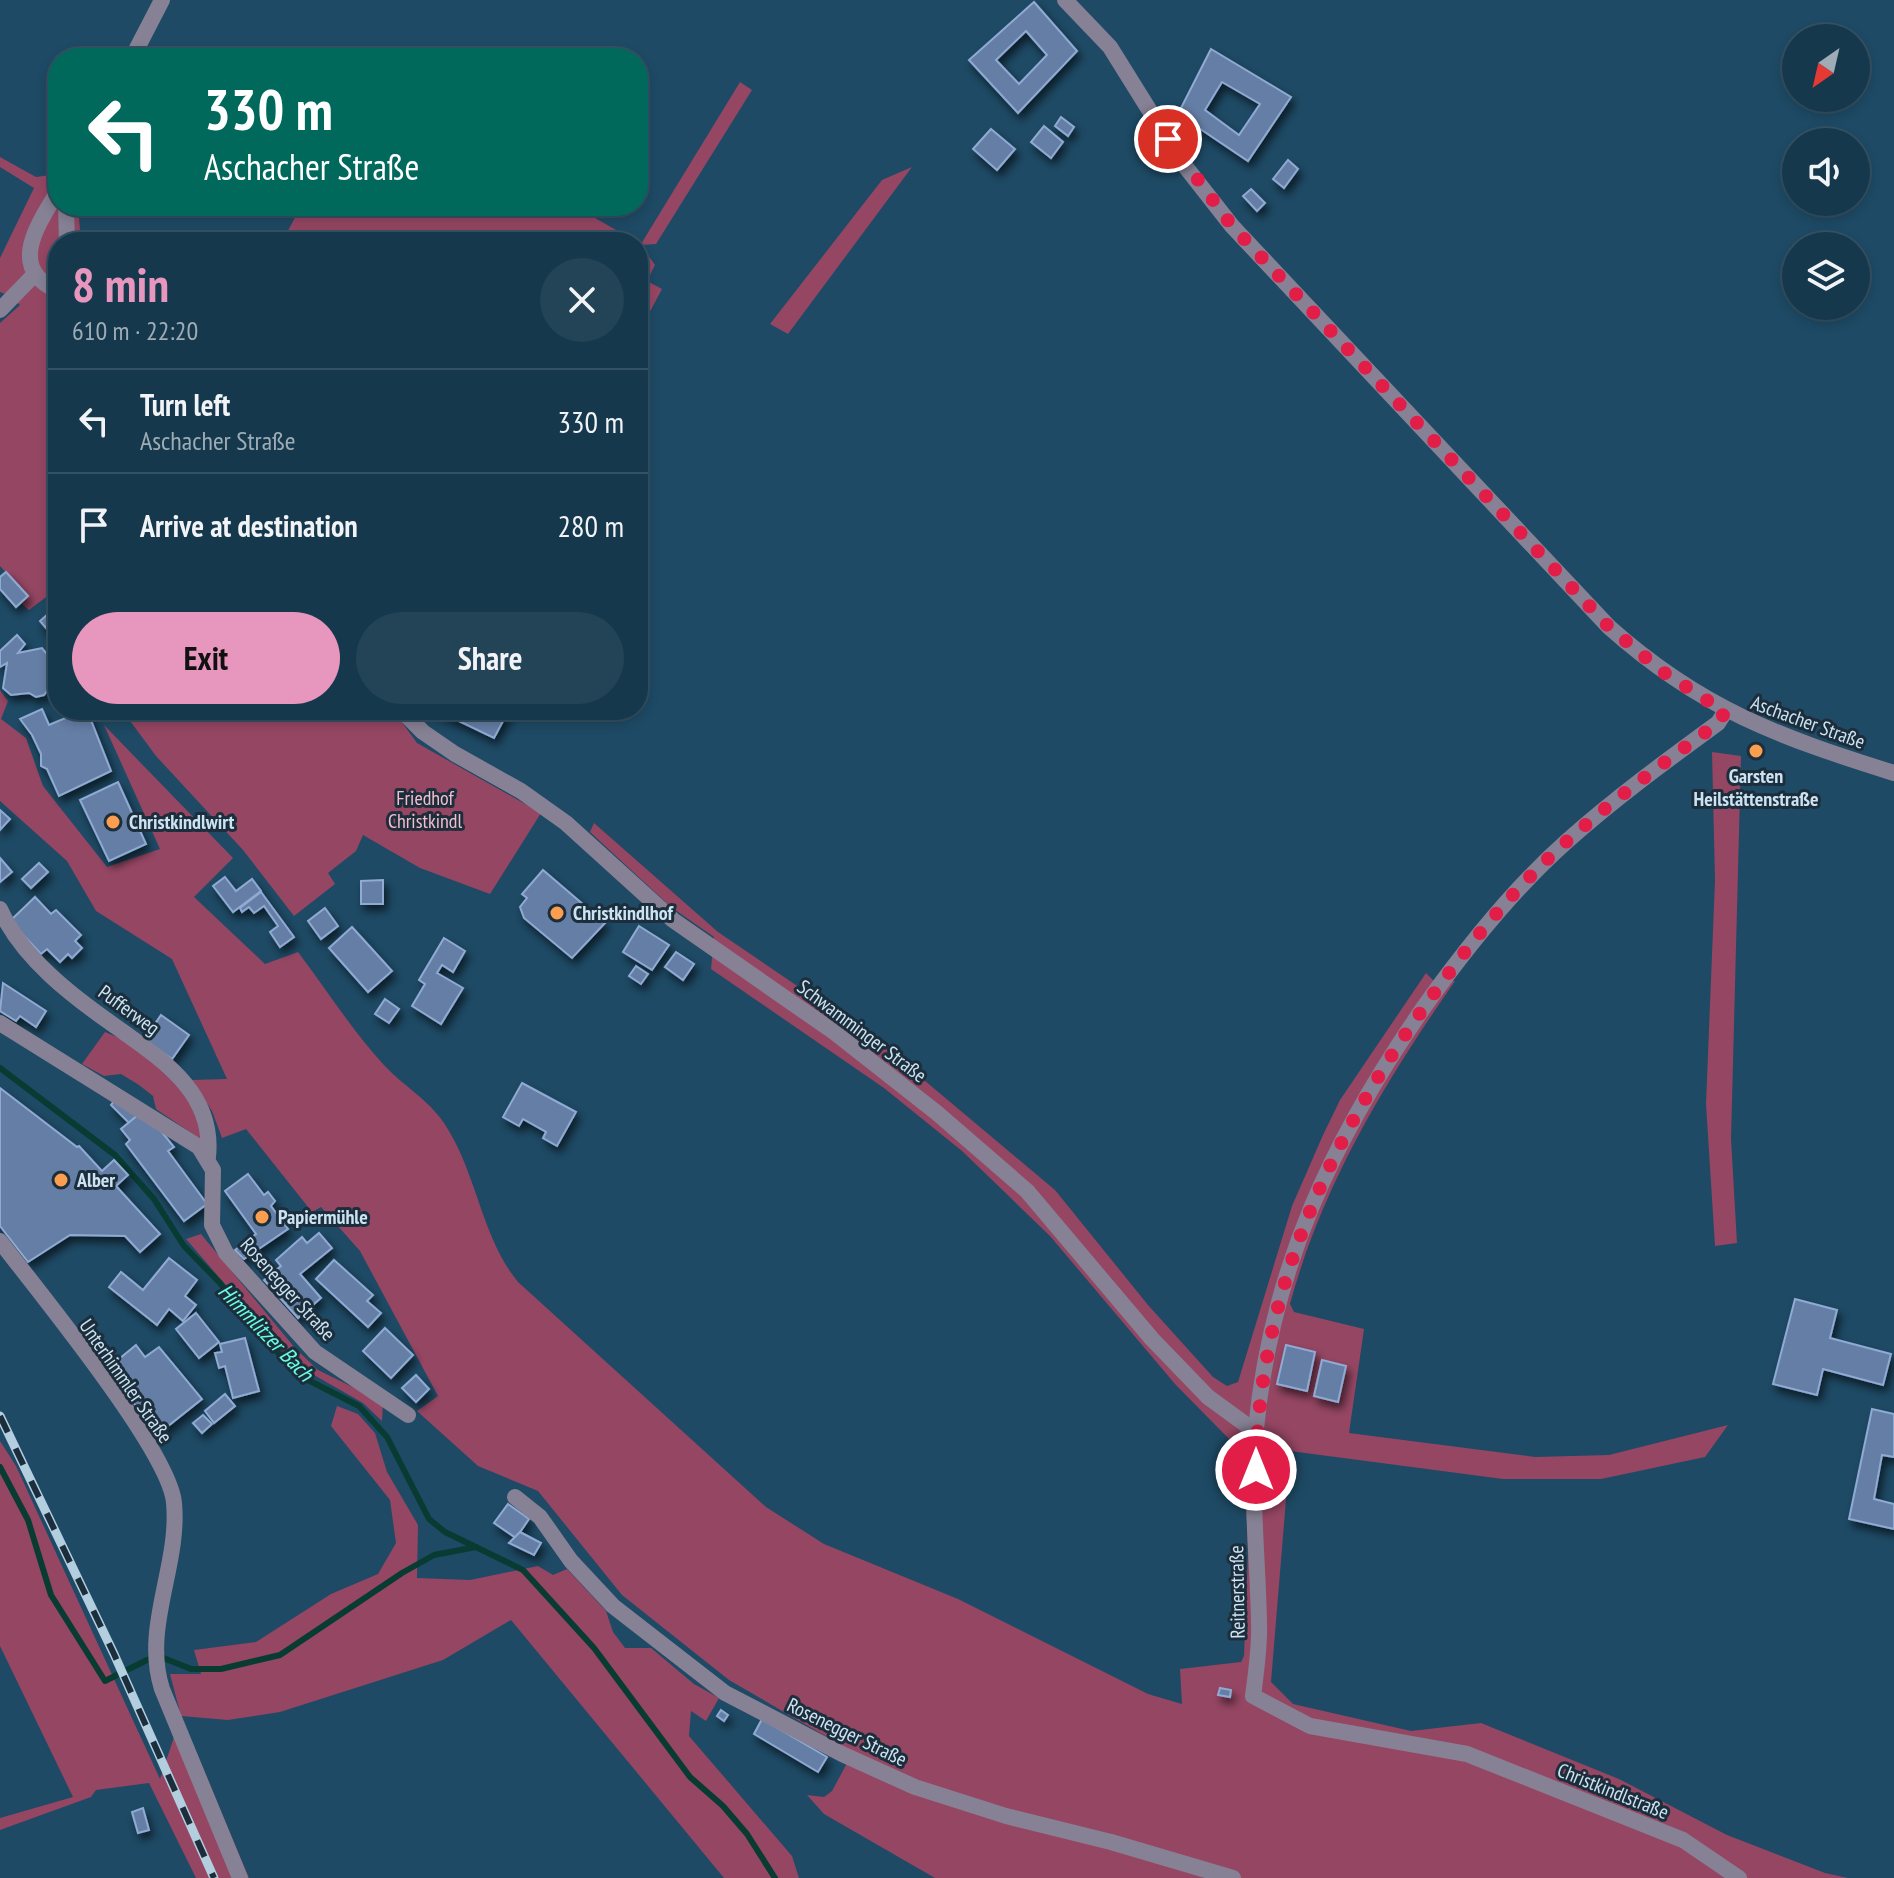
<!DOCTYPE html>
<html lang="en">
<head>
<meta charset="utf-8">
<style>
  body { margin:0; font-family:"PT Sans Narrow",sans-serif; background:#234356; color:#f1f3f6; height:100vh; display:flex; flex-direction:column; font-size:30px; white-space:nowrap }
  * { box-sizing:border-box; margin:0 }
  p { font-size:26px; color:#9eacb5 }
  .icon { flex:none; width:44px; height:44px; fill:none; stroke:currentColor; stroke-width:2; stroke-linecap:round; stroke-linejoin:round }
  .map { position:relative; flex:1; overflow:hidden }
  .details { position:absolute; left:48px; top:232px; width:600px; height:488px; display:flex; flex-direction:column; background:#16384c; border-radius:32px; box-shadow:0 4px 12px #0003,0 0 0 2px #355264 }
  .details>* { flex:none }
  .hud { position:absolute; left:48px; top:48px; width:600px; height:168px; border-radius:32px; box-shadow:0 4px 12px #0003,0 0 0 2px #355264; background:#00695c; color:#fff; overflow:hidden }
  .needle { width:52px; rotate:214deg }
  .fabs { position:absolute; left:1782px; top:24px; display:grid; gap:16px }
  .fabs a { display:grid; place-items:center; width:88px; height:88px; border-radius:50%; background:#16384c; box-shadow:0 4px 12px #0003,0 0 0 2px #355264; font-size:40px }
  .pin { position:absolute; display:grid; place-items:center; width:68px; height:68px; color:#fff; margin:-34px; border:4px solid #fff; border-radius:50%; box-shadow:0 2px 8px #0007 }
  .me { position:absolute; width:88px; margin:-44px; rotate:0deg; stroke-linejoin:round; filter:drop-shadow(0 0 6px #0008) }
  .turn { display:flex; align-items:center; gap:28px; height:168px; padding:0 24px; font-size:36px }
  .turn .icon { width:104px; height:104px; stroke-width:2.5 }
  .turn b { display:block; font-size:56px; line-height:68px }
  .round { display:grid; place-items:center; flex:none; width:84px; height:84px; border-radius:42px; background:#234356 }
  .overview { display:flex; align-items:center; justify-content:space-between; height:136px; padding:0 24px }
  h1 { font-size:48px; font-weight:800; line-height:60px; color:#e797bd }
  .action { display:flex; gap:16px; margin-top:auto; padding:16px 24px }
  .action a { flex:1; height:92px; border-radius:48px; background:#e797bd; color:#111; font-size:32px; font-weight:800; line-height:92px; text-align:center }
  .action a+a { background:#234356; color:#f1f3f6 }
  ul { padding:0; list-style:none }
  li { display:flex; align-items:center; gap:24px; height:104px; padding:0 24px; border-top:2px solid #355264 }
  li div { flex:1 }
  li b { display:block; font-size:30px }
  li em { font-style:normal }
  .map>svg:first-child { display:block }
</style>
</head>
<body>
<div class="map">
<svg width="1894" height="1878" viewBox="0 0 1894 1878">
  <defs>
    <filter id="shadow"><feDropShadow dx="3.5" dy="6" stdDeviation="4" flood-color="#0009"/></filter>
  </defs>
  <rect width="100%" height="100%" fill="#1e4a65"/>
  <g fill="#954663">
    <polygon points="740,82 752,90 656,244 641,245 655,265 647,281 662,289 638,334 638,243 641,244"/>
    <polygon points="0,157 36,177 58,174 58,206 78,206 81,242 58,242 58,588 29,610 22,604 28,596 0,566 0,323 20,305 6,294 0,299 5,294 0,292 0,258 34,188 0,167"/>
    <polygon points="912,167 788,334 770,324 882,180"/>
    <polygon points="301,206 574,206 637,242 282,242"/>
    <path d="M0 690 8 701 1 719 26 738 43 786 107 867 160 849 104 725 233 858 194 897 265 964 298 952C326 989 352 1030 383 1064 402 1085 428 1099 444 1123 477 1172 481 1237 518 1282L766 1507 824 1544 958 1599 1148 1694 1182 1704 1180 1669 1241 1662 1244 1656 1248 1555 1245 1472 1236 1446 1175 1384 1050 1236 962 1151 884 1088 711 969 714 937 671 907 590 832 594 823 718 932 874 1038 1055 1190 1148 1305 1213 1377 1227 1386 1238 1382 1292 1206 1323 1135 1340 1100 1426 973 1433 980 1455 981C1385 1082 1323 1183 1290 1304L1294 1312 1364 1329 1349 1433 1535 1457 1609 1455 1728 1425 1705 1457 1601 1479H1503L1290 1451 1271 1682 1293 1704 1411 1731 1481 1723 1619 1779 1727 1835 1825 1873 1848 1878H935L824 1814 807 1795 824 1797 832 1791 853 1752 729 1680 622 1595 538 1491 478 1466 417 1411 438 1396 360 1251 321 1207 312 1212 246 1129 222 1138 212 1111 191 1080 227 1079 172 959 96 911 67 861 0 801Z"/>
    <polygon points="122,710 393,710 417,743 541,813 490,894 420,868 363,835 356,851 328,873 335,884 294,916 243,850 156,756"/>
    <polygon points="1712,752 1741,756 1731,1139 1737,1243 1715,1246 1706,1104 1715,880"/>
    <polygon points="105,1032 129,1042 174,1076 191,1101 203,1141 156,1109 153,1096 139,1085 121,1074 104,1076 82,1064"/>
    <polygon points="201,1234 295,1348 318,1370 383,1402 382,1421 363,1403 293,1363 186,1239"/>
    <polygon points="337,1406 358,1414 375,1433 387,1472 418,1525 417,1578 470,1580 538,1566 553,1575 567,1569 606,1611 613,1632 625,1648 651,1648 694,1684 719,1698 706,1721 691,1711 689,1736 792,1856 799,1878 724,1878 511,1620 443,1660 280,1712 228,1720 181,1716 249,1878 196,1878 149,1783 96,1790 91,1797 0,1830 0,1818 73,1797 0,1646 0,1441 16,1466 160,1779 181,1716 170,1674 201,1674 194,1650 256,1642 331,1594 378,1574 396,1543 390,1500 331,1426"/>
  </g>
  <g fill="none" stroke-linecap="round" stroke-linejoin="round">
    <g stroke="#083c33" stroke-width="6">
      <polyline points="0,1068 115,1155 154,1199 184,1246 220,1283 261,1336 304,1378 359,1406 387,1437 429,1519 445,1532 523,1570 594,1648 690,1777 723,1806 747,1834 775,1878"/>
      <polyline points="0,1467 28,1520 51,1595 105,1681 147,1660 161,1657 191,1669 221,1669 280,1655 402,1573 434,1555 476,1547"/>
    </g>
  </g>
  <g fill="#657ea5" stroke="#8faad3" stroke-width="2" fill-rule="evenodd" filter="url(#shadow)">
    <path d="M1034 2 1077 51 1018 113 969 60ZM1026 31 1047 55 1019 84 996 60Z"/>
    <path d="M1211 49 1291 97 1248 161 1178 114ZM1222 82 1260 104 1239 135 1205 110Z"/>
    <polygon points="1061,117 1074,127 1068,136 1055,126"/>
    <polygon points="1044,126 1063,142 1051,158 1031,142"/>
    <polygon points="991,129 1015,149 997,170 973,149"/>
    <polygon points="1288,160 1298,169 1284,188 1273,179"/>
    <polygon points="1251,189 1265,203 1257,211 1243,196"/>
    <polygon points="6,572 28,596 16,607 0,589 0,577"/>
    <polygon points="58,605 58,642 40,621"/>
    <polygon points="17,635 25,644 18,653 42,648 51,659 58,658 58,687 55,690 50,687 44,695 36,697 29,693 11,695 3,688 7,663 0,667 0,651"/>
    <polygon points="42,709 49,725 68,717 69,710 87,710 111,771 59,796 47,769 41,766 41,754 32,735 20,719"/>
    <polygon points="436,710 483,712 509,710 494,738"/>
    <polygon points="118,782 146,844 109,861 80,800"/>
    <polygon points="0,810 10,819 0,830"/>
    <polygon points="0,858 12,872 0,882"/>
    <polygon points="39,863 48,872 31,888 22,879"/>
    <polygon points="543,870 605,923 572,958 524,918 520,907 527,898 522,894"/>
    <polygon points="225,877 236,891 252,879 261,891 233,912 213,886"/>
    <polygon points="383,880 383,904 361,904 361,881"/>
    <polygon points="261,892 294,937 280,947 270,932 278,926 264,906 254,913 249,907 242,912 240,908"/>
    <polygon points="35,897 51,914 56,910 81,935 75,941 82,948 72,958 68,954 60,962 47,949 41,954 10,921"/>
    <polygon points="325,908 338,926 321,939 308,921"/>
    <polygon points="639,926 669,945 652,970 623,952"/>
    <polygon points="352,927 392,971 368,992 329,948"/>
    <polygon points="444,938 465,951 453,972 442,965 437,973 463,988 441,1024 412,1006 425,984 419,980"/>
    <polygon points="676,952 694,964 683,980 665,967"/>
    <polygon points="636,966 648,974 641,984 629,976"/>
    <polygon points="3,983 46,1011 36,1027 20,1016 16,1021 0,1011"/>
    <polygon points="385,999 399,1009 389,1023 375,1014"/>
    <polygon points="161,1015 189,1035 172,1059 144,1040"/>
    <polygon points="522,1083 576,1112 557,1146 543,1138 546,1132 523,1119 519,1126 503,1117"/>
    <polygon points="0,1088 77,1147 79,1146 102,1171 114,1160 128,1175 116,1186 160,1234 140,1252 125,1236 70,1235 28,1262 0,1226"/>
    <polygon points="115,1100 138,1115 129,1123 111,1105"/>
    <polygon points="138,1115 161,1131 174,1147 168,1151 207,1204 184,1221 126,1144 130,1140 121,1129"/>
    <polygon points="248,1174 264,1195 268,1192 275,1201 271,1206 288,1229 244,1259 235,1250 256,1234 225,1191"/>
    <polygon points="319,1233 332,1248 300,1274 321,1298 298,1318 264,1280 281,1266 276,1260 302,1237 307,1243"/>
    <polygon points="169,1258 197,1280 185,1296 196,1305 183,1321 169,1309 157,1325 109,1287 121,1272 143,1290"/>
    <polygon points="334,1260 373,1295 367,1301 381,1313 368,1327 316,1279"/>
    <polygon points="1795,1299 1837,1310 1830,1338 1891,1354 1883,1385 1823,1369 1817,1395 1773,1384"/>
    <polygon points="196,1313 219,1342 199,1358 176,1329"/>
    <polygon points="385,1328 413,1355 391,1378 363,1351"/>
    <polygon points="245,1338 259,1391 233,1398 225,1366 219,1368 215,1353 222,1352 220,1344"/>
    <polygon points="136,1345 145,1357 159,1347 202,1399 158,1434 107,1369"/>
    <polygon points="1286,1345 1315,1352 1307,1391 1277,1384"/>
    <polygon points="1322,1360 1346,1366 1338,1402 1314,1396"/>
    <polygon points="416,1375 429,1389 416,1402 402,1388"/>
    <polygon points="225,1394 235,1406 214,1423 205,1411"/>
    <polygon points="1872,1409 1894,1414 1894,1457 1882,1455 1874,1499 1894,1504 1894,1529 1849,1519"/>
    <polygon points="203,1415 212,1424 202,1433 193,1423"/>
    <polygon points="508,1504 529,1519 516,1538 494,1523"/>
    <polygon points="520,1532 541,1543 534,1555 509,1543"/>
    <polygon points="1220,1688 1231,1690 1230,1697 1218,1695"/>
    <polygon points="721,1710 728,1715 724,1721 717,1716"/>
    <polygon points="762,1719 827,1757 818,1772 754,1734"/>
    <polygon points="143,1808 149,1830 138,1833 132,1812"/>
  </g>
  <g fill="none" stroke-linecap="round" stroke-linejoin="round">
    <g stroke="#878195" stroke-width="16">
      <polyline points="132,58 162,0"/>
      <path d="M58 191C37 226 7 268 58 291"/>
      <polyline points="66,206 67,242"/>
      <polyline points="0,310 34,275"/>
      <polyline points="401,710 423,732 455,754 521,791 566,823 673,920 834,1032 937,1113 1027,1191 1152,1339 1208,1397 1256,1432"/>
      <path d="M1725 712 1718 723C1666 761 1614 799 1566 842 1512 890 1466 948 1424 1007 1333 1138 1271 1269 1256 1429 1250 1493 1258 1559 1259 1623 1260 1647 1256 1672 1253 1696L1310 1726 1467 1754 1683 1840 1739 1878"/>
      <path d="M0 909C22 958 72 996 115 1026 161 1059 215 1092 208 1157"/>
      <polyline points="0,1023 199,1147 213,1170 212,1225 226,1253 315,1352 408,1415"/>
      <path d="M0 1241C37 1290 170 1451 174 1503 180 1566 142 1627 162 1689L240 1878"/>
      <polyline points="515,1497 540,1517 571,1561 613,1606 725,1693 842,1754 915,1787 1006,1816 1111,1842 1233,1878"/>
    </g>
    <path stroke="#878195" stroke-width="16" d="M1065 0 1110 47 1181 161 1232 226 1609 627C1701 709 1779 737 1894 773"/>
    <defs>
      <polyline id="rail" points="0,1416 114,1654 214,1878"/>
    </defs>
    <use href="#rail" stroke="#b3cedf" stroke-width="9"/>
    <use href="#rail" stroke="#1c2e3b" stroke-width="6" stroke-dasharray="18" stroke-linecap="butt"/>
  </g>
  <g fill="none" stroke-linecap="round" stroke-linejoin="round">
    <path stroke="#e11d48" stroke-width="14" stroke-dasharray="0 25.2" d="M1168 139 1232 226 1609 627 1663 672 1725 712 1718 723C1666 761 1614 799 1566 842 1512 890 1466 948 1425 1006 1327 1144 1258 1298 1256 1470"/>
  </g>
  <g fill="#fb9e50" stroke="#1c2e3b" stroke-width="3">
    <circle cx="1756" cy="751" r="8"/>
    <circle cx="113" cy="822" r="8"/>
    <circle cx="557" cy="913" r="8"/>
    <circle cx="61" cy="1180" r="8"/>
    <circle cx="262" cy="1217" r="8"/>
  </g>
  <g text-anchor="middle" dominant-baseline="central" stroke-width="6" stroke-linejoin="round" paint-order="stroke">
    <g font-size="20" fill="#cbe3f3" stroke="#1c2e3b">
      <text transform="translate(1808 722) rotate(20)">Aschacher Straße</text>
      <text transform="translate(129 1010) rotate(36)">Pufferweg</text>
      <text transform="translate(862 1031) rotate(37)">Schwamminger Straße</text>
      <text transform="translate(288 1289) rotate(48)">Rosenegger Straße</text>
      <text transform="translate(126 1381) rotate(55)">Unterhimmler Straße</text>
      <text transform="translate(1237 1592) rotate(-91)">Reitnerstraße</text>
      <text transform="translate(847 1732) rotate(26)">Rosenegger Straße</text>
      <text transform="translate(1613 1791) rotate(22)">Christkindlstraße</text>
    </g>
    <g font-size="20" font-weight="bold" fill="#cbe3f3" stroke="#1c2e3b" text-anchor="start">
      <text x="1756" y="776" text-anchor="middle">Garsten<tspan x="1756" dy="23">Heilstättenstraße</tspan></text>
      <text x="129" y="822">Christkindlwirt</text>
      <text x="573" y="913">Christkindlhof</text>
      <text x="77" y="1180">Alber</text>
      <text x="278" y="1217">Papiermühle</text>
    </g>
    <g font-size="20" fill="#f5becf" stroke="#1c2e3b">
      <text x="425" y="798">Friedhof<tspan x="425" dy="23">Christkindl</tspan></text>
    </g>
    <g font-size="22" font-style="italic" fill="#69fce0" stroke="#1c2e3b">
      <text transform="translate(266 1332) rotate(46)">Himmlitzer Bach</text>
    </g>
  </g>
</svg>
<div class="fabs">
<a><svg class="needle" viewBox="-14 -14 28 28"><path d="M0-13l5 13h-10z" fill="#e53935"/><path d="M0 13l5-13h-10z" fill="#9eacb5"/></svg></a>
<a><svg class="icon" aria-label="sound" viewBox="0 0 24 24"><path d="M4 9h4l5-4v14l-5-4H4zM17 9q2 3 0 6"/></svg></a>
<a><svg class="icon" aria-label="layers" viewBox="0 0 24 24"><path d="M12 4l9 5-9 5-9-5zM3 14l9 5 9-5"/></svg></a>
</div>
<div class="pin" style="left:1168px;top:139px;background:#d93025"><svg class="icon" aria-label="arrive" viewBox="0 0 24 24"><path d="M6 21V4h12l-3 4 3 4H6"/></svg></div>
<svg class="me" style="left:1256px;top:1470px" viewBox="-20 -20 40 40"><circle r="17" fill="#e11d48" stroke="#fff" stroke-width="3"/><path d="M0-11L8 9 0 5-8 9z" fill="#fff"/></svg>
<div class="hud">
<div class="turn"><svg class="icon" aria-label="left" viewBox="0 0 24 24"><path d="M17 20v-9H6M10 6l-5 5 5 5"/></svg><div><b>330 m</b>Aschacher Straße</div></div>
</div>
<section class="details">
<div class="overview"><div><h1>8 min</h1><p>610 m · 22:20</p></div><a class="round"><svg class="icon" aria-label="close" viewBox="0 0 24 24"><path d="M6 6l12 12M18 6L6 18"/></svg></a></div>
<ul>
<li><svg class="icon" aria-label="left" viewBox="0 0 24 24"><path d="M17 20v-9H6M10 6l-5 5 5 5"/></svg><div><b>Turn left</b><p>Aschacher Straße</p></div><em>330 m</em></li>
<li><svg class="icon" aria-label="arrive" viewBox="0 0 24 24"><path d="M6 21V4h12l-3 4 3 4H6"/></svg><div><b>Arrive at destination</b></div><em>280 m</em></li>
</ul>
<div class="action"><a>Exit</a><a>Share</a></div>
</section>
</div>
</body>
</html>
